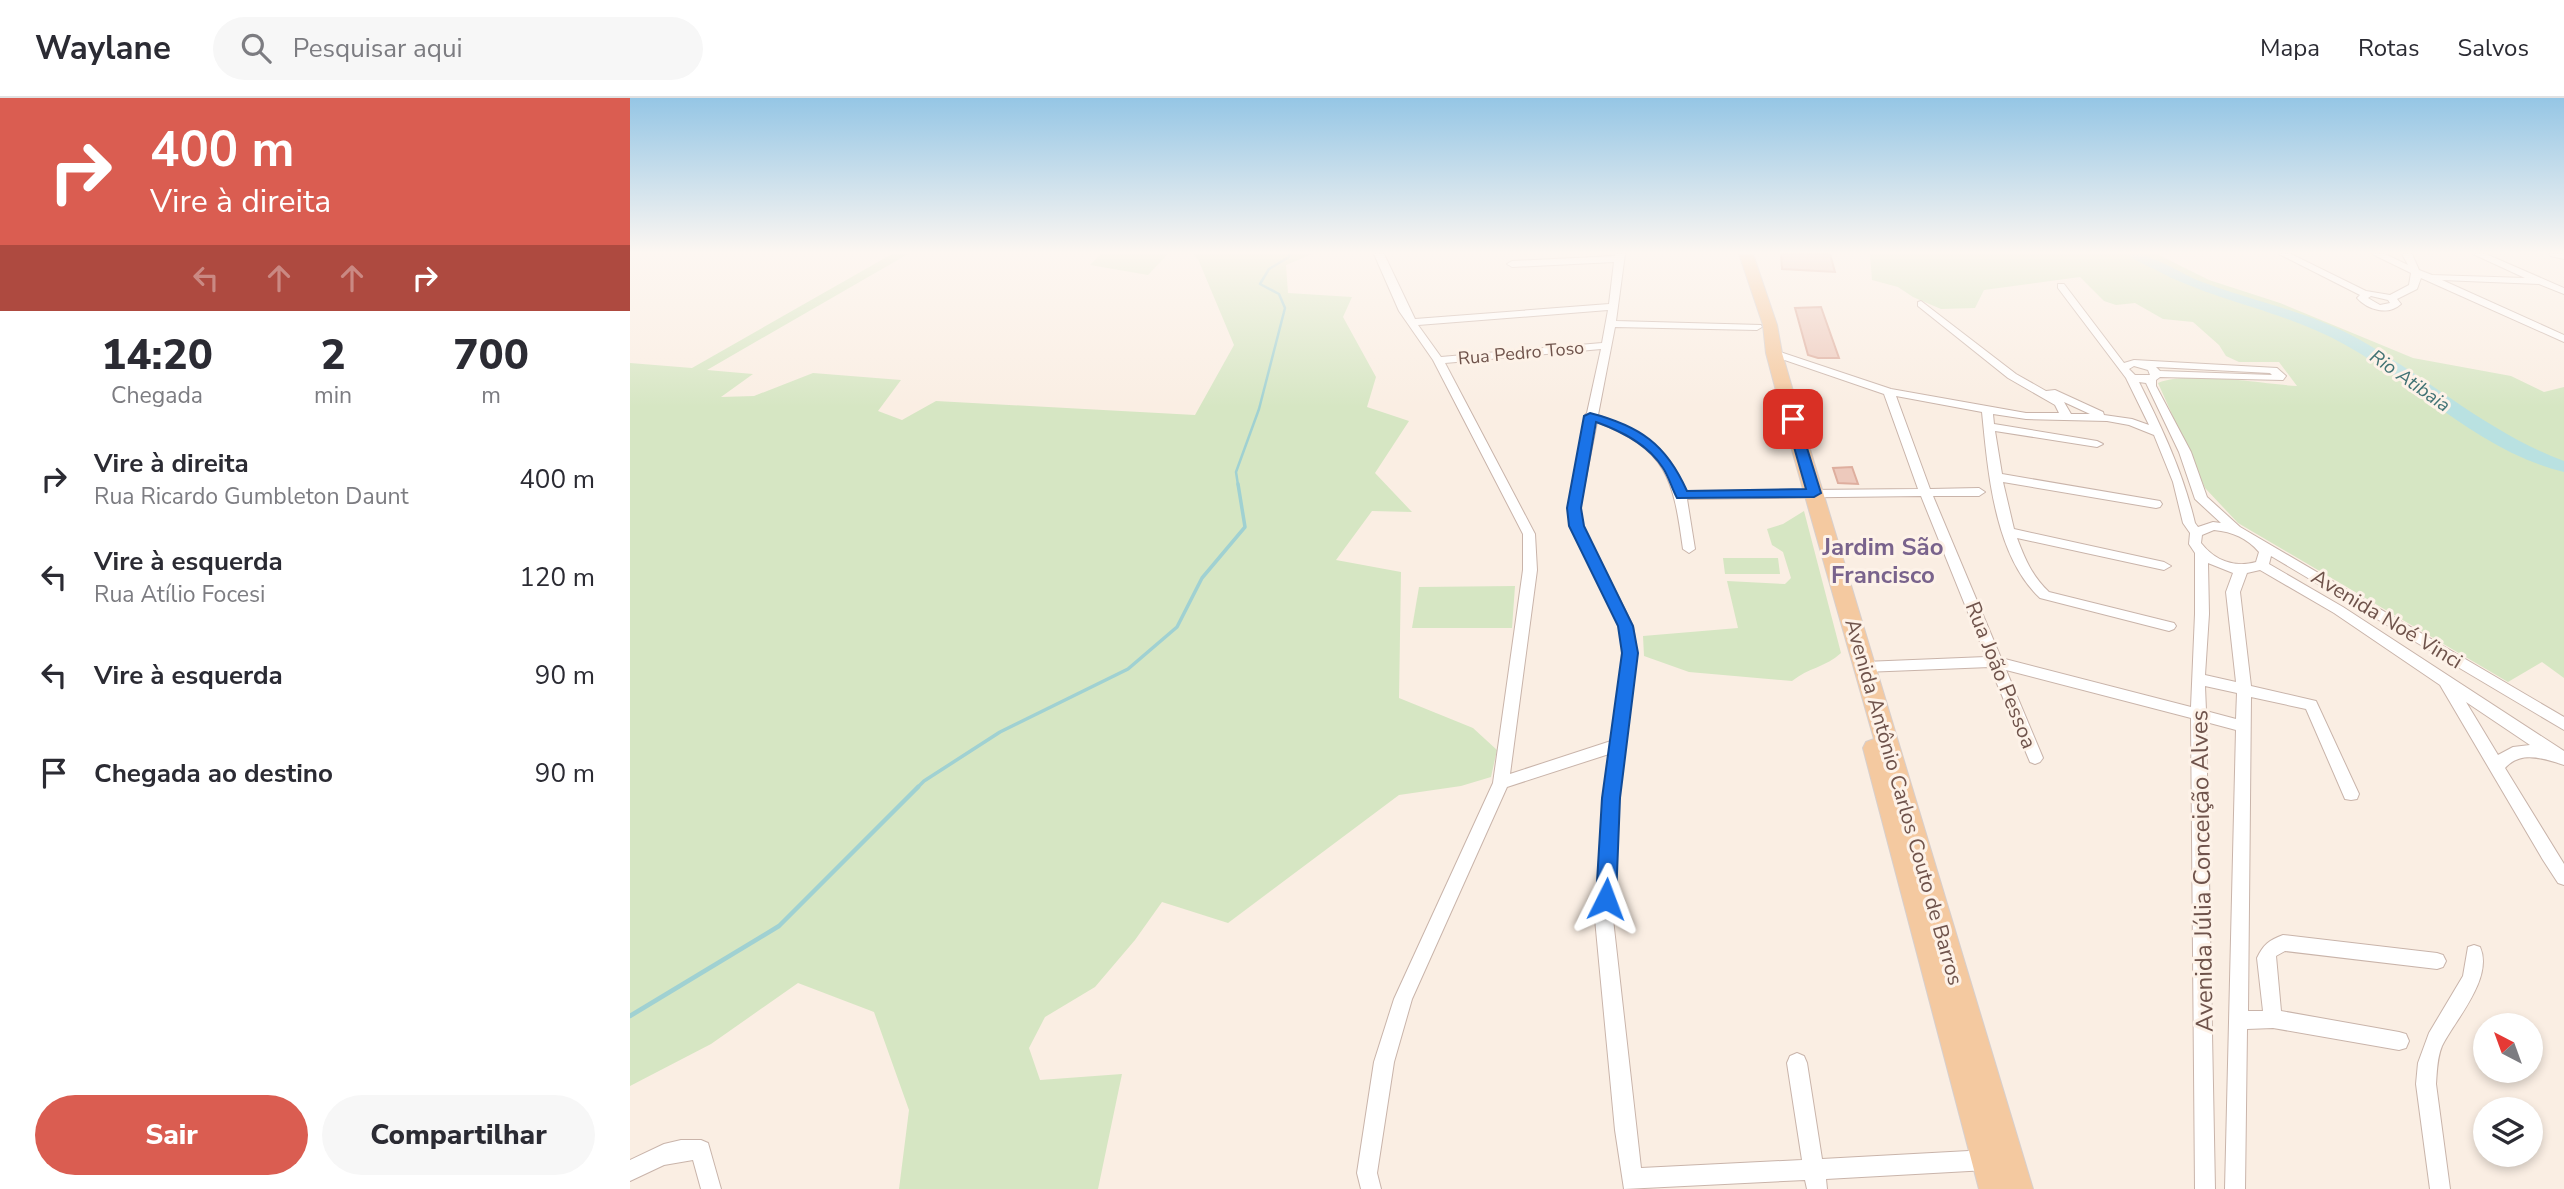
<!DOCTYPE html>
<html lang="pt">
<head>
<meta charset="utf-8">
<style>
  body { margin:0; font-family:"Nunito Sans",sans-serif; background:#f7f7f7; color:#2b2b33; height:100vh; display:flex; flex-direction:column; font-size:26px; white-space:nowrap }
  * { box-sizing:border-box; margin:0 }
  p { font-size:23px; color:#7c7c81 }
  .icon { flex:none; width:38px; height:38px; fill:none; stroke:currentColor; stroke-width:2; stroke-linecap:round; stroke-linejoin:round }
  .map { position:relative; flex:1; overflow:hidden }
  .side { display:flex; flex-direction:column; background:#fff; width:630px }
  .side>* { flex:none }
  .guide { background:#da5d51; color:#fff; overflow:hidden }
  .needle { width:46px; rotate:319deg }
  .controls { position:absolute; left:1843px; top:915px; display:grid; gap:14px }
  .controls a { display:grid; place-items:center; width:70px; height:70px; border-radius:50%; background:#fff; box-shadow:0 4px 10px #0003; font-size:35px }
  .pin { position:absolute; display:grid; place-items:center; width:60px; height:60px; color:#fff; margin:-30px; border-radius:14px; box-shadow:0 4px 10px #0006 }
  .me { position:absolute; width:77px; margin:-38px; rotate:3deg; stroke-linejoin:round; filter:drop-shadow(0 0 5px #0008) }
  .turn { display:flex; align-items:center; gap:24px; height:147px; padding:0 35px; font-size:32px }
  .turn .icon { width:91px; height:91px; stroke-width:2.5 }
  .turn b { display:block; font-size:49px; line-height:60px }
  .lanes { display:flex; align-items:center; height:66px; padding:0 35px; background:#0003; justify-content:center; gap:35px; direction:ltr }
  .lanes .off { opacity:.35 }
  .eta { display:flex; justify-content:space-evenly; align-items:center; height:119px; text-align:center }
  .eta b { font-size:42px; font-weight:800; line-height:49px }
  .primary-button { display:flex; gap:14px; margin-top:auto; padding:14px 35px }
  .primary-button a { flex:1; height:80px; border-radius:42px; background:#da5d51; color:#fff; font-size:28px; font-weight:800; line-height:80px; text-align:center }
  .primary-button a+a { background:#f7f7f7; color:#2b2b33 }
  ul { padding:0; list-style:none }
  li { display:flex; align-items:center; gap:21px; height:98px; padding:0 35px }
  li div { flex:1 }
  li b { display:block; font-size:26px }
  li em { font-style:normal }
  header { display:flex; align-items:center; gap:42px; box-sizing:border-box; height:98px; padding:0 35px; background:#fff; border-bottom:2px solid #e1e1e2 }
  header strong { font-size:33px }
  nav { display:flex; gap:38px; margin-inline-start:auto; font-size:24px }
  .search { width:490px; height:63px; background:#f7f7f7; display:flex; align-items:center; gap:18px; box-sizing:border-box; padding:0 24px; border-radius:38px; color:#7c7c81; font-size:26px }
  main { display:flex; flex:1; min-height:0 }
  .map>svg:first-child { display:block }
</style>
</head>
<body>
<header>
<strong>Waylane</strong>
<div class="search"><svg class="icon" aria-label="search" viewBox="0 0 24 24"><circle cx="10" cy="10" r="6"/><path d="M15 15l6 6"/></svg>Pesquisar aqui</div>
<nav><a>Mapa</a><a>Rotas</a><a>Salvos</a></nav>
</header>
<main>
<section class="side">
<div class="guide">
<div class="turn"><svg class="icon" aria-label="right" viewBox="0 0 24 24"><path d="M7 20v-9h11M14 6l5 5-5 5"/></svg><div><b>400 m</b>Vire à direita</div></div>
<div class="lanes"><svg class="icon off" aria-label="left" viewBox="0 0 24 24"><path d="M17 20v-9H6M10 6l-5 5 5 5"/></svg><svg class="icon off" aria-label="ahead" viewBox="0 0 24 24"><path d="M12 20V5M6 11l6-6 6 6"/></svg><svg class="icon off" aria-label="ahead" viewBox="0 0 24 24"><path d="M12 20V5M6 11l6-6 6 6"/></svg><svg class="icon" aria-label="right" viewBox="0 0 24 24"><path d="M7 20v-9h11M14 6l5 5-5 5"/></svg></div>
</div>
<div class="eta">
<div><b>14:20</b><p>Chegada</p></div>
<div><b>2</b><p>min</p></div>
<div><b>700</b><p>m</p></div>
</div>
<ul>
<li><svg class="icon" aria-label="right" viewBox="0 0 24 24"><path d="M7 20v-9h11M14 6l5 5-5 5"/></svg><div><b>Vire à direita</b><p>Rua Ricardo Gumbleton Daunt</p></div><em>400 m</em></li>
<li><svg class="icon" aria-label="left" viewBox="0 0 24 24"><path d="M17 20v-9H6M10 6l-5 5 5 5"/></svg><div><b>Vire à esquerda</b><p>Rua Atílio Focesi</p></div><em>120 m</em></li>
<li><svg class="icon" aria-label="left" viewBox="0 0 24 24"><path d="M17 20v-9H6M10 6l-5 5 5 5"/></svg><div><b>Vire à esquerda</b></div><em>90 m</em></li>
<li><svg class="icon" aria-label="arrive" viewBox="0 0 24 24"><path d="M6 21V4h12l-3 4 3 4H6"/></svg><div><b>Chegada ao destino</b></div><em>90 m</em></li>
</ul>
<div class="primary-button"><a>Sair</a><a>Compartilhar</a></div>
</section>
<div class="map">
<svg width="1934" height="1091" viewBox="0 0 1934 1091">
  <rect width="100%" height="100%" fill="#faeee3"/>
  <g fill="#d6e6c3">
    <polygon points="262,156 278,156 77,272 123,276 91,299 124,298 183,275 271,282 248,313 272,322 306,303 565,317 604,247 568,161 563,156 682,156 656,167 658,195 722,199 713,219 746,279 737,309 779,323 745,375 782,414 742,413 706,462 771,474 769,600 843,630 867,652 861,679 831,688 769,697 598,825 532,804 505,842 465,889 415,919 399,950 410,982 492,976 468,1091 269,1091 279,1012 244,914 168,885 81,946 0,988 0,265 62,270"/>
    <polygon points="471,156 538,156 518,177 460,167"/>
    <path d="M1240 156H1527L1579 182 1650 205 1783 260 1881 278 1914 294 1934 289V580L1912 564 1878 584 1608 425 1575 390 1528 285C1558 272 1632 286 1667 288L1649 264H1609L1596 258 1589 247 1563 224 1533 221 1505 205 1486 207 1474 203 1450 179 1354 192 1345 210 1311 211 1283 199 1268 189 1242 182Z"/>
    <path d="M1174 413 1211 555C1196 569 1178 570 1162 583L1059 574 1014 558 1013 538 1108 530 1097 483 1155 486 1161 480 1153 454 1142 447 1137 431 1153 426Z"/>
    <polygon points="1093,460 1148,460 1150,476 1095,476"/>
    <polygon points="885,488 882,530 782,530 789,489"/>
  </g>
  <g fill="none" stroke-linecap="round" stroke-linejoin="round">
    <polyline stroke="#a0d1d2" stroke-width="2.5" points="608,387 606,374 629,311 655,210 649,196 630,186 639,171 659,159 659,156"/>
    <polyline stroke="#a0d1d2" stroke-width="3.5" points="286,691 294,683 370,634 498,571 547,529 572,480 615,429 608,386"/>
    <polyline stroke="#a0d1d2" stroke-width="4.5" points="0,918 149,828 288,689"/>
    <path fill="#b9e1e1" fill-rule="evenodd" d="M1498 156C1526 156 1546 174 1572 184 1625 204 1682 214 1732 243 1801 282 1859 335 1934 363V374C1839 351 1773 269 1685 232 1633 209 1576 199 1526 172 1516 167 1505 163 1498 156Z"/>
  </g>
  <g fill="#edc9bc" stroke="#deae9e" stroke-width="2">
    <polygon points="1151,156 1200,156 1205,174 1152,171"/>
    <polygon points="1191,209 1209,260 1188,260 1178,257 1165,210"/>
    <polygon points="1222,369 1228,386 1208,385 1203,370"/>
  </g>
  <g fill="none" stroke-linecap="round" stroke-linejoin="round">
    <defs>
      <g id="street">
        <path d="M744 156H754L785 221 979 206 984 164 882 169 877 166 882 163 985 158V156H995L986 223 1131 227 1132 229 1127 232 985 229 968 317C1010 333 1040 348 1055 393L1288 391 1254 296 1140 257V253L1144 252 1261 291 1396 315H1429L1425 307 1378 280 1288 208V204L1291 203 1386 276 1416 293 1425 292 1473 314 1474 317 1502 321 1519 327 1496 280 1428 190V186H1434L1494 265 1504 262 1647 270 1656 278 1653 282 1530 279 1526 282V288L1561 354 1577 399 1610 429 1934 619V632L1641 458 1639 466 1713 509 1934 653V667C1915 661 1891 652 1875 670L1934 766V787L1928 785 1913 762 1810 587 1704 515 1630 472 1617 475 1610 494 1621 588 1686 603 1729 696 1727 701 1721 702 1715 701 1676 611 1621 599 1618 913H1633L1627 860C1633 847 1639 842 1653 837L1807 855 1813 857 1816 863 1813 869 1807 871 1655 853 1646 858 1651 913 1769 934 1776 936 1779 943 1776 950 1769 952 1643 930 1617 931 1615 1091H1595L1606 632 1576 624 1585 1091H1565L1561 620 1376 572 1413 660 1410 664 1405 666 1400 664 1360 569 1234 574 1229 573 1227 569 1229 565 1234 564 1356 559 1291 398 1057 401 1065 451 1059 455 1053 451C1043 380 1038 352 967 324L950 410 953 428 1003 528 1007 555 989 700 983 821 1011 1070 1172 1062 1157 965 1160 958 1167 955 1174 958 1177 965 1192 1061 1357 1052 1364 1055 1367 1062 1364 1069 1357 1072 1196 1081 1197 1091H1177L1175 1082 994 1091 985 1032 965 821 973 700 979 656 877 689 782 901 764 964 747 1075 751 1091H731L727 1075 744 964 764 901 863 685 893 472V436L803 262 769 213ZM978 212 972 245 811 259 788 227ZM971 251 957 315 954 318 956 320 938 410 941 428 989 528 993 555 981 643 880 676 907 472 905 436 815 265ZM1504 268 1518 272 1520 277H1505L1499 271ZM1526 269 1640 275 1642 277 1530 273ZM1509 284 1516 285 1549 354 1565 401 1591 425 1583 424 1568 429 1565 425C1553 374 1532 330 1509 284ZM1266 298 1352 314C1358 373 1364 457 1410 500L1539 533 1544 531 1546 528 1544 525 1419 494C1402 478 1395 461 1387 440L1534 472 1541 468 1534 464 1384 431 1373 384 1526 410 1530 409 1532 406 1530 403 1372 376 1365 333 1467 349 1473 346 1467 343 1364 326 1363 316 1396 321 1477 323 1499 327 1524 337 1543 384 1553 425 1560 435 1559 446 1565 455V516L1561 609 1371 560 1303 398H1349L1355 394 1349 390 1300 391ZM1434 304 1460 316H1441ZM1584 432C1603 434 1617 440 1629 454L1626 464C1605 470 1585 463 1571 445L1572 437ZM1578 465 1603 475 1596 494 1606 584 1575 577 1579 516ZM1575 588 1607 595 1606 621 1576 613ZM1836 604 1900 647 1883 649 1868 657Z"/>
        <path d="M1649 156H1661L1736 193 1760 197 1779 187 1781 175 1742 156H1755L1778 167 1772 156H1782L1789 172 1802 177 1895 180 1843 156H1856L1934 190V196L1909 186 1812 182 1934 237V244L1791 180 1787 191 1767 201 1771 206C1758 218 1738 212 1727 200L1730 197ZM1741 198 1758 202 1760 205 1750 207 1738 200Z"/>
        <polygon points="1919,156 1934,156 1934,161 1921,158"/>
        <path d="M1844 847 1850 849C1864 880 1825 922 1812 948 1807 960 1807 973 1806 986L1820 1091H1800L1786 986 1788 965 1799 935 1833 878 1838 849Z"/>
        <polygon points="51,1042 71,1042 78,1045 91,1091 71,1091 63,1062 34,1067 0,1083 0,1062 34,1046"/>
      </g>
      <polygon id="primary" points="1109,156 1123,156 1147,227 1152,255 1176,338 1403,1091 1349,1091 1233,650 1236,644 1244,641 1158,338 1136,255 1133,227"/>
    </defs>
    <use href="#street" stroke="#c9b4aa" stroke-width="2"/>
    <use href="#primary" stroke="#d7cfcd" stroke-width="2"/>
    <use href="#street" fill="#fff" fill-rule="evenodd"/>
    <use href="#primary" fill="#f4c9a0" fill-rule="evenodd"/>
  </g>
  <linearGradient id="sky" x2="0" y2="1"><stop stop-color="#95c6e5"/><stop offset="0.5" stop-color="#fdf7f2"/><stop offset="1" stop-color="#fdf7f2" stop-opacity="0"/></linearGradient>
  <rect width="1934" height="309" fill="url(#sky)"/>
  <path fill="#1a73e8" stroke="#114b97" stroke-width="2" d="M960 315C1010 328 1036 346 1057 393L1176 391 1156 321 1158 318H1167L1191 395 1184 399 1047 400C1042 391 1039 379 1033 370 1018 346 991 333 966 324L951 410 954 428 1003 528 1008 555 990 700 986 801 983 807 976 809 969 807 966 801 972 700 992 555 988 528 939 428 937 410 954 318Z"/>
  <g text-anchor="middle" dominant-baseline="central" stroke-width="6" stroke-linejoin="round" paint-order="stroke">
    <g font-size="18" fill="#6f534b" stroke="#fdf2e8">
      <text transform="translate(891 255) rotate(-5)">Rua Pedro Toso</text>
    </g>
    <g font-size="19" font-style="italic" fill="#407274" stroke="#fdf2e8">
      <text transform="translate(1780 283) rotate(35)">Rio Atibaia</text>
    </g>
    <g font-size="21" fill="#6f534b" stroke="#fdf2e8">
      <text transform="translate(1757 521) rotate(31)">Avenida Noé Vinci</text>
      <text transform="translate(1371 577) rotate(68)">Rua João Pessoa</text>
      <text transform="translate(1274 704) rotate(74)">Avenida Antônio Carlos Couto de Barros</text>
    </g>
    <g font-size="24" font-weight="bold" fill="#79638c" stroke="#fdf2e8">
      <text x="1253" y="449">Jardim São<tspan x="1253" dy="28">Francisco</tspan></text>
    </g>
    <g font-size="24" fill="#6f534b" stroke="#fdf2e8">
      <text transform="translate(1572 773) rotate(-91)">Avenida Júlia Conceição Alves</text>
    </g>
  </g>
</svg>
<div class="controls">
<a><svg class="needle" viewBox="-14 -14 28 28"><path d="M0-13l5 13h-10z" fill="#e53935"/><path d="M0 13l5-13h-10z" fill="#7c7c81"/></svg></a>
<a><svg class="icon" aria-label="layers" viewBox="0 0 24 24"><path d="M12 4l9 5-9 5-9-5zM3 14l9 5 9-5"/></svg></a>
</div>
<div class="pin" style="left:1163px;top:321px;background:#d93025"><svg class="icon" aria-label="arrive" viewBox="0 0 24 24"><path d="M6 21V4h12l-3 4 3 4H6"/></svg></div>
<svg class="me" style="left:976px;top:801px" viewBox="-20 -20 40 40"><path d="M0-17L14 15 0 8-14 15z" fill="#1a73e8" stroke="#fff" stroke-width="4"/></svg>
</div>
</main>
</body>
</html>
